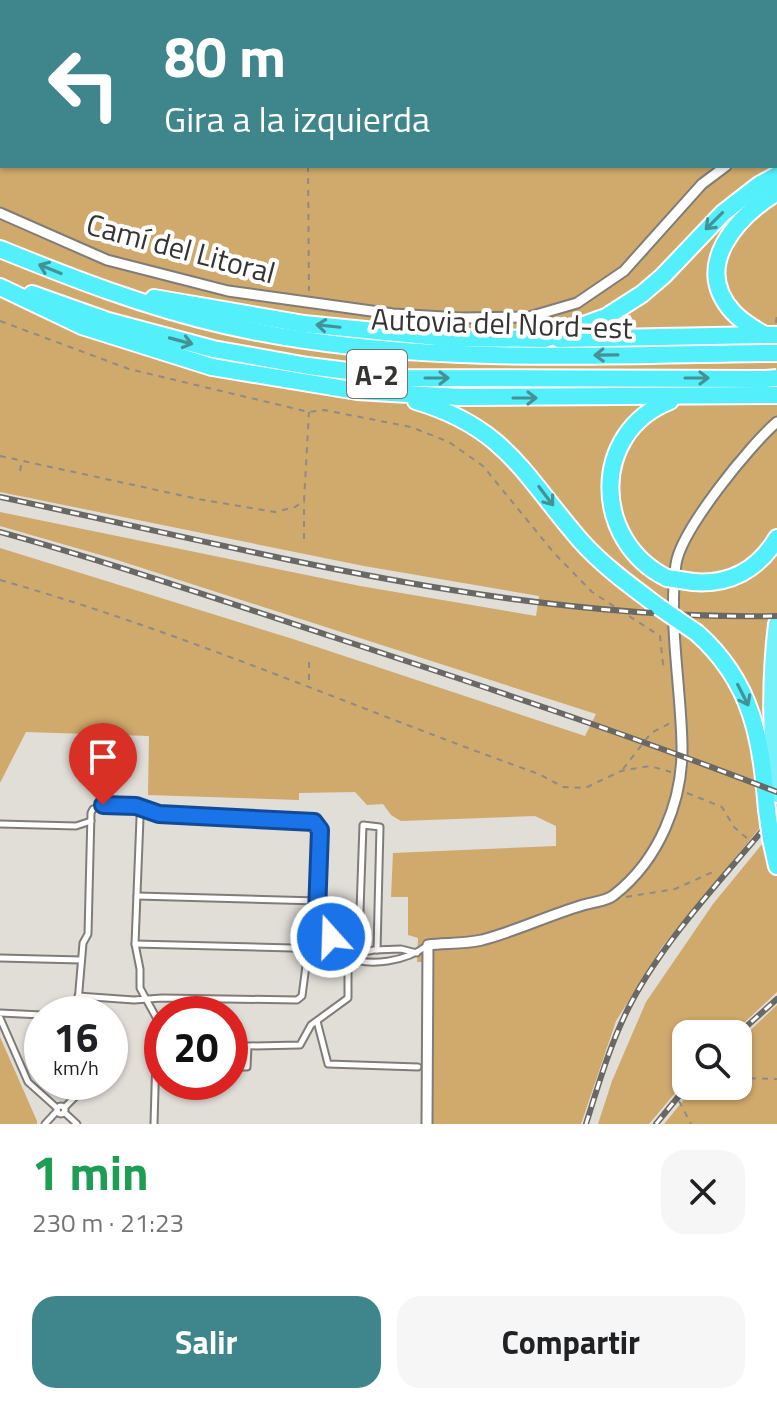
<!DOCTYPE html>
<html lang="es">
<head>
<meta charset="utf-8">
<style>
  body { margin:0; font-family:"Titillium Web",sans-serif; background:#f6f6f6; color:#202124; height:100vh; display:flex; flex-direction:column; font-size:30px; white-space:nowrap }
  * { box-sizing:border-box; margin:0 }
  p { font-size:26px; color:#757577 }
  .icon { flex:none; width:44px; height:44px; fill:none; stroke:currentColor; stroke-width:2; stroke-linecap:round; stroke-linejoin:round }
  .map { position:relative; height:1124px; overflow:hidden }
  .sheet { display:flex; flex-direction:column; background:#fff; flex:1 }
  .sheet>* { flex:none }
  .hud { position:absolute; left:0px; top:0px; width:778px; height:168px; box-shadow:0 2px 6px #0004; background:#3e868b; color:#fff; overflow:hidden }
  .buttons { position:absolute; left:672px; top:1020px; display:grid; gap:16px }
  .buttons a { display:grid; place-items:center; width:80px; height:80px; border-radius:16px; background:#fff; box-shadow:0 2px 6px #0004; font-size:40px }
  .speed { position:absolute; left:24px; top:996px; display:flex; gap:16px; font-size:40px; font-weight:700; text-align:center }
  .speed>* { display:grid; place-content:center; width:104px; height:104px; border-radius:50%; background:#fff; box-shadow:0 2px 6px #0004; line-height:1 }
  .speed small { font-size:20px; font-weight:400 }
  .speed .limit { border:12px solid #d22; background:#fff; color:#111 }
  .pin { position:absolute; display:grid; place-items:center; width:68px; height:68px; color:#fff; margin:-82px -34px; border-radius:50% 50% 50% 0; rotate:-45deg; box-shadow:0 0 8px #0007 }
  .pin .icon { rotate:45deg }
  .me { position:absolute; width:88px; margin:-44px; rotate:340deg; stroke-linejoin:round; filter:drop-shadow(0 0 6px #0008) }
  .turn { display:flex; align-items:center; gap:28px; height:168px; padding:0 32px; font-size:36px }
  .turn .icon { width:104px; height:104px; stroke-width:2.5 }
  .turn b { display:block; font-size:56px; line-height:68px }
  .round { display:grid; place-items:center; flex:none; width:84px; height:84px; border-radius:24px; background:#f6f6f6 }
  .summary { display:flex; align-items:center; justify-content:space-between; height:136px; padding:0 32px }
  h1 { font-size:48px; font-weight:700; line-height:60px; color:#1e9e55 }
  .button { display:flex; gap:16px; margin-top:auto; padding:16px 32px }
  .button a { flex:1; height:92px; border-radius:24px; background:#3e868b; color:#fff; font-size:32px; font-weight:700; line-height:92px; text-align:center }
  .button a+a { background:#f6f6f6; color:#202124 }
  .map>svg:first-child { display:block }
</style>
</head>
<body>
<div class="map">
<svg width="777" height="1124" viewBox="0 0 777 1124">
  <rect width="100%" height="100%" fill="#e1ddd7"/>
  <g fill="#d0a96c" fill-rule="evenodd">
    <path d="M0 0H777V807L662 947 616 1021 581 1124H423L427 962H417L418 938 408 935V897H391L393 853 556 846V826L535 816 401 821 391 815 383 804 367 805 355 792 299 793V800L148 795 149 736 26 732 0 783V548L293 639 585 736 596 714 111 558 0 526V512L360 586 536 616 539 596 364 566 0 492ZM2 2H776V166H2Z"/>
    <polygon points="777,826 777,992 732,1034 686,1034 686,1080 649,1124 598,1124 612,1081 646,1002 713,904"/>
    <polygon points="777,1005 777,1124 664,1124 695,1086 738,1086 738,1042"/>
    <polygon points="0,1037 37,1121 37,1124 0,1124"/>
  </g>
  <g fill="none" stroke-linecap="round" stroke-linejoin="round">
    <defs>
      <g id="service">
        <polyline points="143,810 140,818 135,944 140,969 140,988 157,1019 154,1124"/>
        <polyline points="0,824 76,826 91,821"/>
        <polyline points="137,896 318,901"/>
        <polyline points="135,944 292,948 300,950 307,958 343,956 374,950 401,949 417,953"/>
        <polyline points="347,953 359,939 363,825 380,827 377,950"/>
        <path d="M344 957C371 967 405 962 428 945"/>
        <polyline points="0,958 81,960"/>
        <polyline points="78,996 134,1000 162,998 297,1000 302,996 307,958"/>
        <polyline points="0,1013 42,1015"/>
        <path d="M77 1014 83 943 88 934 91 813 93 809C115 799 137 810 159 814L308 820 318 825 320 830 317 913 348 964V998L311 1025 300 1045 248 1046 247 1067H230"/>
        <polyline points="0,1018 28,1082 57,1108"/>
        <polyline points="317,1021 328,1064 418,1067"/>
        <circle cx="61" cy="1110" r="4"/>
        <polyline points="64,1108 75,1097 75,1082"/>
        <polyline points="64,1112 77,1124"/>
        <polyline points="45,1124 57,1111"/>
      </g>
      <g id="minor">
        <polyline points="776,141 777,140"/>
        <polyline points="0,213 107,260 228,291 393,314 461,318 529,317 577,303 624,271 702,184 726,166"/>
        <path d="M427 1124 428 945C446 943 465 944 482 940 516 931 547 916 580 906 590 902 606 902 614 895 659 860 683 801 682 746 681 686 668 623 676 564 681 530 750 445 777 422"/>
      </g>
      <path id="trunk" d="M777 624C770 681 771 737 777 794"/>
      <g id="motorway">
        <path d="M0 249C74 279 146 307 224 325 403 366 586 355 768 353"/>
        <polyline points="0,287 82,326 212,367 357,391 460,397 764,395"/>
        <polyline points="32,294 108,321 213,349 308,366 405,378 766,379"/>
        <polyline points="154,298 304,324 447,338 545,339 606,317 642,294 663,276 723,213 759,185 777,175"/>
        <path d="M763 334C753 328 742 322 733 312 691 266 737 217 777 192"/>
        <polyline points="559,339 769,335"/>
        <path d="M416 401C506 428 523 474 580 540 603 566 631 586 659 607"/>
        <path d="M667 578C592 541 590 432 670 401"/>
        <path d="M693 582C729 585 758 570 777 538"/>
        <path d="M697 633C753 683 761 739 767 810"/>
        <polyline points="771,839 777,866"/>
      </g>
    </defs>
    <use href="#service" stroke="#807c77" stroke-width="9"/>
    <use href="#minor" stroke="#807c77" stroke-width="13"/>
    <use href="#trunk" stroke="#fff" stroke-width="20"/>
    <use href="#motorway" stroke="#fff" stroke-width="20"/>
    <g stroke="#8e8b87" stroke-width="2" stroke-dasharray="6 6" stroke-linecap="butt">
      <polyline points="319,0 319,2"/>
      <polyline points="776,122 777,122"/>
      <polyline points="308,166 309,291"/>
      <polyline points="0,321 129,369 309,412 324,410 411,427 449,442 483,466 554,553 592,592 660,636 663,664 668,669"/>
      <polyline points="776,323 777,312"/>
      <polyline points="0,456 198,499 275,512 295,507 304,501 309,412"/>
      <polyline points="20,471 22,461"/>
      <polyline points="304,539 304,502"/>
      <path d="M0 580C184 632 359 710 539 774L563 787 585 788 621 771 650 766 671 772"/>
      <polyline points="309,662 309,685"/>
      <polyline points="623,769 651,733 672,722"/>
      <polyline points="687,793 722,807 734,827 748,839"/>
      <polyline points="626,897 675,889 717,870"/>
      <polyline points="738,1078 777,1079"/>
      <polyline points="679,1101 691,1124"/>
    </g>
    <use href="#service" stroke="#fff" stroke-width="5"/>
    <use href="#minor" stroke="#fff" stroke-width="9"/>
    <use href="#trunk" stroke="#76f2fb" stroke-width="16"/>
    <use href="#motorway" stroke="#53effa" stroke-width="16"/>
    <defs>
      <g id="rail">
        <path d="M0 497C256 551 513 621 777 616"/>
        <path d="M0 532C111 563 221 600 330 636 480 685 630 735 777 792"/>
        <polyline points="738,1034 777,999"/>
        <path d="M586 1124C599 1083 611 1041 631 1003 667 935 728 873 777 813"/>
        <polyline points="656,1124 687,1086"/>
      </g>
    </defs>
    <use href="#rail" stroke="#6a6864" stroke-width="6"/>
    <use href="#rail" stroke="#fff" stroke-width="3" stroke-dasharray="9" stroke-linecap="butt"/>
    <defs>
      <g id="motorway-bridge">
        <polyline points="769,335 777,335"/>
        <polyline points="768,353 777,353"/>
        <polyline points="766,379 777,378"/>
        <polyline points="764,395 777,395"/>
        <polyline points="667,578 693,582"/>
        <polyline points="659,607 697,633"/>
        <polyline points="767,810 771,839"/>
      </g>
    </defs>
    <use href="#motorway-bridge" stroke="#fff" stroke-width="20" stroke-linecap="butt"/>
    <use href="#motorway-bridge" stroke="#53effa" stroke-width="16"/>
  </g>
  <defs><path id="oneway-shaft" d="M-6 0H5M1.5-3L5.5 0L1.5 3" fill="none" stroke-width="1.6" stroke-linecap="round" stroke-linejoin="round" transform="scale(2)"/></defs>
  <g stroke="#459296">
    <use href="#oneway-shaft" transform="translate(714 221) rotate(135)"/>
    <use href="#oneway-shaft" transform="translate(50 269) rotate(-158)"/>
    <use href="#oneway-shaft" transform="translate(328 326) rotate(-174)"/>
    <use href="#oneway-shaft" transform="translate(181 341) rotate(15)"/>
    <use href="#oneway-shaft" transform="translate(606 355) rotate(179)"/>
    <use href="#oneway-shaft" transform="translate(437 378)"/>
    <use href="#oneway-shaft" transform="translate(697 378)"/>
    <use href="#oneway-shaft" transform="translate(525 398)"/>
    <use href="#oneway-shaft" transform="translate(546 496) rotate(53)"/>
    <use href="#oneway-shaft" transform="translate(743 695) rotate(63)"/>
  </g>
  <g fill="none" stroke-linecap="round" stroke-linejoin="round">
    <defs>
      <polyline id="route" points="103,805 136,806 159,814 314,822 320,830 317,913 331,937"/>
    </defs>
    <use href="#route" stroke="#114b97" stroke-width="20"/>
    <use href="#route" stroke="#1a73e8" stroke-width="14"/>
  </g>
  <g text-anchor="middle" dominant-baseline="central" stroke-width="8" stroke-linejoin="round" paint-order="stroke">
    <rect fill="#fff" stroke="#737270" stroke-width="2" x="347" y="350" width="60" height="48" rx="6"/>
    <g font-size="28" font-weight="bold" fill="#373533">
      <text x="377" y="374">A-2</text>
    </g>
    <g font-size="30" fill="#373533" stroke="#fff">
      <text transform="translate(181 248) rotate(15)">Camí del Litoral</text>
      <text transform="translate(502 323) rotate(2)">Autovia del Nord-est</text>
    </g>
  </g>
</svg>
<div class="buttons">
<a><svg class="icon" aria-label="search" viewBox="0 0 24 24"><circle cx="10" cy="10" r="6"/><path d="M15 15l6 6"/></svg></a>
</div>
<div class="speed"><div>16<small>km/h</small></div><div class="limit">20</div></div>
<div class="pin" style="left:103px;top:805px;background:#d93025"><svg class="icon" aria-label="arrive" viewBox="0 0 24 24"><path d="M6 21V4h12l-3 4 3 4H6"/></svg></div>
<svg class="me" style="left:331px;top:937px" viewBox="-20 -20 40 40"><circle r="17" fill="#1a73e8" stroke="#fff" stroke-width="3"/><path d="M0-11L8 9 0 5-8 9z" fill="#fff"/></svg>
<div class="hud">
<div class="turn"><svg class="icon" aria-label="left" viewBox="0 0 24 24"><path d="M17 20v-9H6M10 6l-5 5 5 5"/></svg><div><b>80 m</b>Gira a la izquierda</div></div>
</div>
</div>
<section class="sheet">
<div class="summary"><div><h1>1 min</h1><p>230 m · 21:23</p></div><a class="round"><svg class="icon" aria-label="close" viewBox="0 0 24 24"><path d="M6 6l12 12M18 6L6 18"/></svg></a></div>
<div class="button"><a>Salir</a><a>Compartir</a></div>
</section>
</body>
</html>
